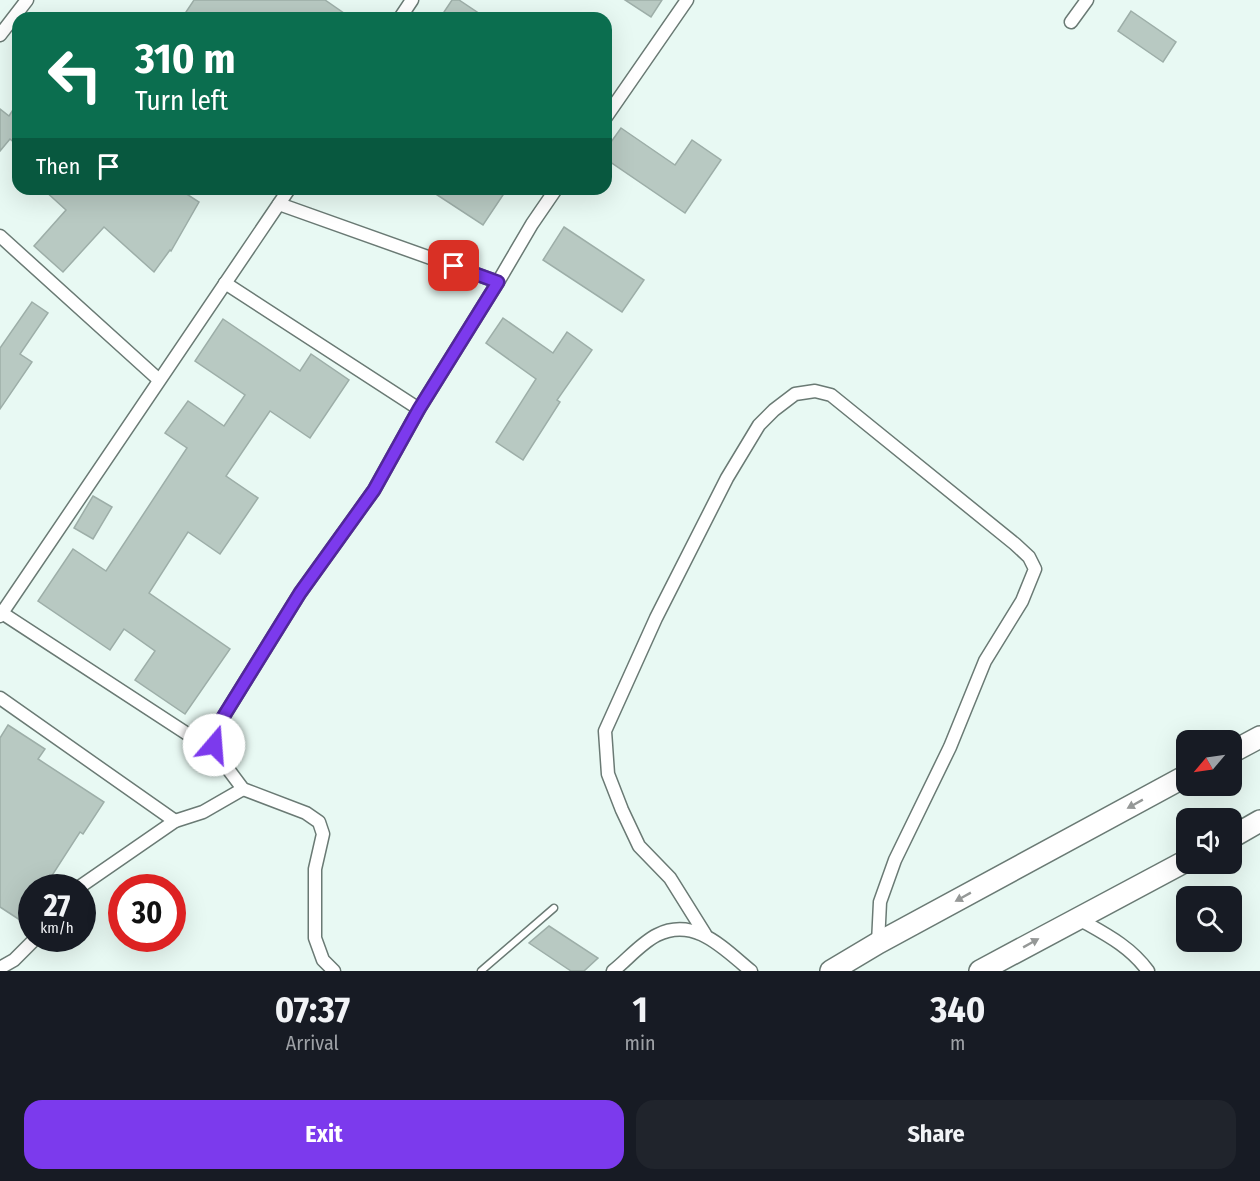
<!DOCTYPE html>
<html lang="en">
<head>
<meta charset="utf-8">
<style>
  body { margin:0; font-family:"Fira Sans Condensed",sans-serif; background:#20242c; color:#f1f3f6; height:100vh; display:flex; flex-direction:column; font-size:22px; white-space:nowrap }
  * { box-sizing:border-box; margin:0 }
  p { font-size:20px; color:#9ea1a6 }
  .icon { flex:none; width:33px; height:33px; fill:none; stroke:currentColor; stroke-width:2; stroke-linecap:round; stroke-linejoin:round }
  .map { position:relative; height:971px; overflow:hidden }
  .details { display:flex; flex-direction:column; background:#171b24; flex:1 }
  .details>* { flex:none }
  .banner { position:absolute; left:12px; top:12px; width:600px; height:183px; border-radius:18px; box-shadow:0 6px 24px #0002; background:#0b6e4f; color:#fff; overflow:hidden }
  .needle { width:39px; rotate:241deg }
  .fabs { position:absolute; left:1176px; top:730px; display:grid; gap:12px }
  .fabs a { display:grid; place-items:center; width:66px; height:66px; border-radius:12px; background:#171b24; box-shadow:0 6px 24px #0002; font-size:30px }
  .speed { position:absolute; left:18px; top:874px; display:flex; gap:12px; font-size:30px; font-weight:700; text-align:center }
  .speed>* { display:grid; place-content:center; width:78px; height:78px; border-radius:50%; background:#171b24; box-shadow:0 6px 24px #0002; line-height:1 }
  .speed small { font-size:15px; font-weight:400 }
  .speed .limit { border:9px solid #d22; background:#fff; color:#111 }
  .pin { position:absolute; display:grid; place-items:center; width:51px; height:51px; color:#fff; margin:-26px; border-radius:12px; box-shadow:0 3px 9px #0006 }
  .me { position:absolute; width:66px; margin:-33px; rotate:18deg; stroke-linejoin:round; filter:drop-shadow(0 0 4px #0008) }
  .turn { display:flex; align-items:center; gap:21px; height:126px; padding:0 24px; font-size:27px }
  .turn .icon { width:78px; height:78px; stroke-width:2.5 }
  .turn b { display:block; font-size:42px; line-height:51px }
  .then { display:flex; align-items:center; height:57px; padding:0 24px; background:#0003; gap:12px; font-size:22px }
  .eta { display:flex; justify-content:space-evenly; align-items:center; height:102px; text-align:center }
  .eta b { font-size:36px; font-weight:700; line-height:42px }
  .primary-button { display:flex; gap:12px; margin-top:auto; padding:12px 24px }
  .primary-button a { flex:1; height:69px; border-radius:18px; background:#7c3aed; color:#fff; font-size:24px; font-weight:700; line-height:69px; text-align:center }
  .primary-button a+a { background:#20242c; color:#f1f3f6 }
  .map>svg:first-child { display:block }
</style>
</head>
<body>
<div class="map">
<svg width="1260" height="971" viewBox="0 0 1260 971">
  <rect width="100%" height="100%" fill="#e8f9f3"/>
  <g fill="#b8c9c2" stroke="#9daea8" stroke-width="1.5">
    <polygon points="194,0 325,0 351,18 182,18"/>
    <polygon points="452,0 459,0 486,18 440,18"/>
    <polygon points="625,0 662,0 651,17"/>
    <polygon points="1131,11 1176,42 1163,62 1118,31"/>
    <polygon points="18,102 18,146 10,139 0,151 0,109 9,116"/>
    <polygon points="621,128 675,165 692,140 721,160 685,213 606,159 606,149"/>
    <polygon points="43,189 179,189 199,202 171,251 170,250 154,272 104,227 63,272 34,246 66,210"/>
    <polygon points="428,189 507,189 483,225"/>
    <polygon points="564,227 644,280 622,312 543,260"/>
    <polygon points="32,302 48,313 20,354 32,362 0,409 0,348"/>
    <polygon points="503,318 553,353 567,332 592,350 557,400 560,402 523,460 496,442 536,379 486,343"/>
    <polygon points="223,319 300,371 311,354 349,380 310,438 270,411 226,476 258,498 220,554 188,532 149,593 230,649 185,714 135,680 155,651 124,629 110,650 38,601 73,549 106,571 187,448 165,433 188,401 224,426 245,395 195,361"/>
    <polygon points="93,496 112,507 93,539 74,528"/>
    <polygon points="8,725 45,749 38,759 104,802 83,834 80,832 49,880 61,888 32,888 32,912 20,920 0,907 0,738"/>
    <polygon points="549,926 598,958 584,971 571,971 529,943"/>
  </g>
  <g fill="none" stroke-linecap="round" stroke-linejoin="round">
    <defs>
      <polyline id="lane" points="481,971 554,908"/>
      <g id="street">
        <polyline points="400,18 412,0"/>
        <polyline points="1071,22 1087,0"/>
        <polyline points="0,35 27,0"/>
        <polyline points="606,117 687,0"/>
        <polyline points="279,204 498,282 532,224 556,189"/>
        <polyline points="0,236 158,379"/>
        <polyline points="225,283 419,409"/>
        <polyline points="2,613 192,737 214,745"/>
        <polyline points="0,616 289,189"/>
        <polyline points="0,698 175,821"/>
        <polyline points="78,888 175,821 203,812 243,789"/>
        <path d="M1077 918C1103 933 1129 945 1148 971"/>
        <polyline points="705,934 670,878 639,846 622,810 608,774 605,731 656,618 727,478 759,425 774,410 795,394 815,391 831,395 1015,544 1029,557 1035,569 1022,601 985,661 950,747 895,860 880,902 878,943"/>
        <polyline points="0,968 14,960 35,939"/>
        <polyline points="334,971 323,960 315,938 315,869 323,834 319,822 306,813 243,789 225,765 214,745 217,727 300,593 374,490 419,409 498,282"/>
        <path d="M613 971C627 960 641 943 657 935 695 916 724 949 751 971"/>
      </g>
      <g id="highway">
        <polyline points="1232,752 1260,737"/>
        <polyline points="1232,837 1260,821"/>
        <polyline points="831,971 878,943 1186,776"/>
        <polyline points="980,971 1186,861"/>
      </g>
    </defs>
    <use href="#lane" stroke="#6a7a74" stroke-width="9"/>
    <use href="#street" stroke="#6a7a74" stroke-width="15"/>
    <use href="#highway" stroke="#6a7a74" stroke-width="24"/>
    <use href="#lane" stroke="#fff" stroke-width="6"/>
    <use href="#street" stroke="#fff" stroke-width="12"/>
    <use href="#highway" stroke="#fff" stroke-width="21"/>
  </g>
  <defs><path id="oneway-solid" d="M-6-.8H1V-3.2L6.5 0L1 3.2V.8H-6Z" transform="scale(1.5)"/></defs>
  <g fill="#959897">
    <use href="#oneway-solid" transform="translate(1135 804) rotate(151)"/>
    <use href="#oneway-solid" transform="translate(963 897) rotate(151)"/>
    <use href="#oneway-solid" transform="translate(1031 943) rotate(-29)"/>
  </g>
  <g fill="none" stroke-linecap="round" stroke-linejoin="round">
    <defs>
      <polyline id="route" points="214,745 217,727 300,593 374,490 419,409 498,282 454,266"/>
    </defs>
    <use href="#route" stroke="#51269a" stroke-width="15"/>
    <use href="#route" stroke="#7c3aed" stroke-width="10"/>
  </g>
</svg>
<div class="fabs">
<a><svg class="needle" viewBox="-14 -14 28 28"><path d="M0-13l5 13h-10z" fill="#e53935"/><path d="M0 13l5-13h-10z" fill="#9ea1a6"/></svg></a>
<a><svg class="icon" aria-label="sound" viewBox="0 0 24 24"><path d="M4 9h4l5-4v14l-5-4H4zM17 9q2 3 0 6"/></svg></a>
<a><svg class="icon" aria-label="search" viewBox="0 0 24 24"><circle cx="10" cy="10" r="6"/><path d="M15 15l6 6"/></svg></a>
</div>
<div class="speed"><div>27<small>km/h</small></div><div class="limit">30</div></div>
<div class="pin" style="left:454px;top:266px;background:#d93025"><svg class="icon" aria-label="arrive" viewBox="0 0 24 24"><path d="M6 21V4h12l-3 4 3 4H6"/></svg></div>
<svg class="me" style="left:214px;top:745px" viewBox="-20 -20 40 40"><circle r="19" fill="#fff"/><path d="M0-13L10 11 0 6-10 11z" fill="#7c3aed"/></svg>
<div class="banner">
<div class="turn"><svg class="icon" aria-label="left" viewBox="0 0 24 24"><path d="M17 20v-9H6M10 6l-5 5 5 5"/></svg><div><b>310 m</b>Turn left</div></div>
<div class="then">Then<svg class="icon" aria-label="arrive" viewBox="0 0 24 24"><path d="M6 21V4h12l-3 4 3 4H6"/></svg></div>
</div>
</div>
<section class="details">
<div class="eta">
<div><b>07:37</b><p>Arrival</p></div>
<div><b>1</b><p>min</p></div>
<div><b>340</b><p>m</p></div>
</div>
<div class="primary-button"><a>Exit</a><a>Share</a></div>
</section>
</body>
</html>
